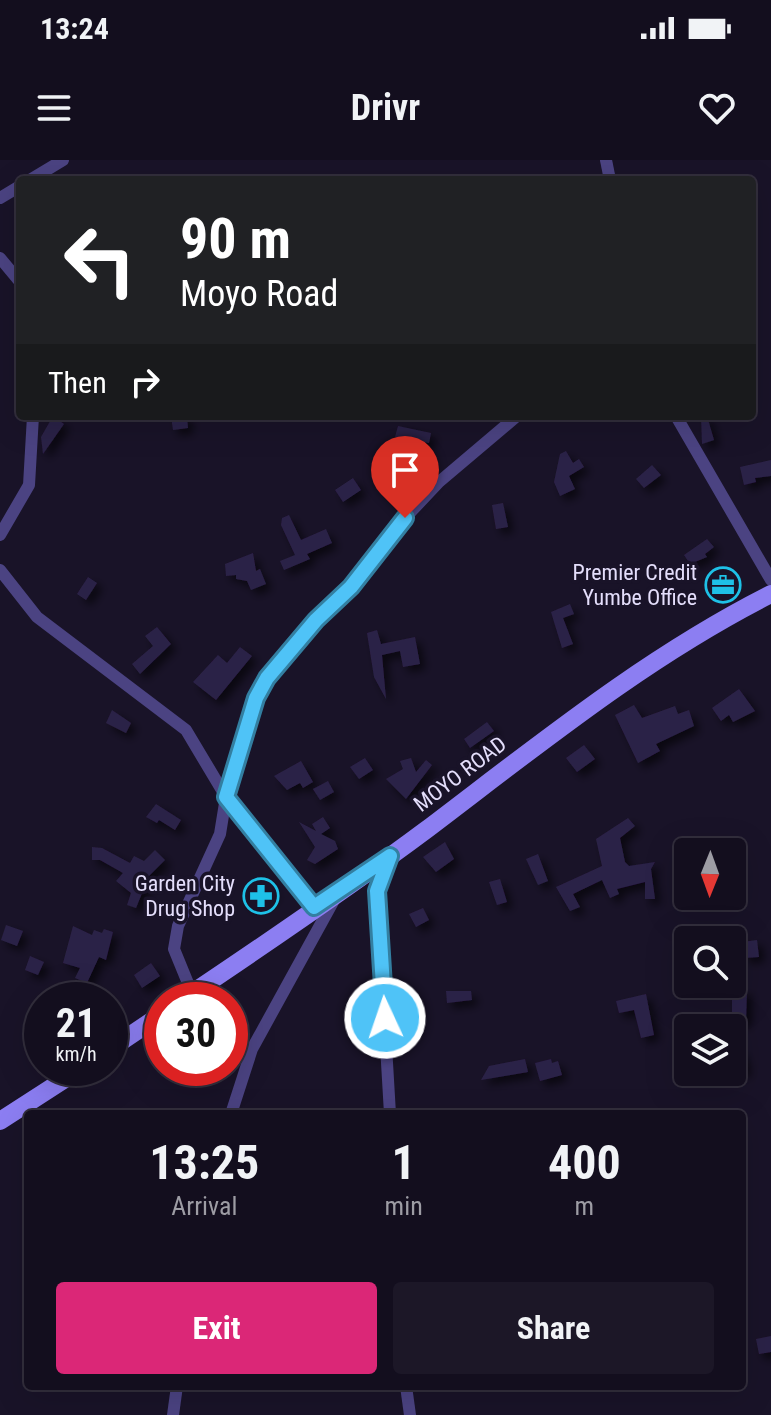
<!DOCTYPE html>
<html lang="en">
<head>
<meta charset="utf-8">
<style>
  body { margin:0; font-family:"Roboto Condensed",sans-serif; background:#1c1727; color:#f1f3f6; height:100vh; display:flex; flex-direction:column; font-size:30px; white-space:nowrap }
  * { box-sizing:border-box; margin:0 }
  p { font-size:26px; color:#9d9ca4 }
  .icon { flex:none; width:44px; height:44px; fill:none; stroke:currentColor; stroke-width:2; stroke-linecap:round; stroke-linejoin:round }
  .map { position:relative; flex:1; overflow:hidden }
  .details { position:absolute; left:24px; top:950px; width:722px; height:280px; display:flex; flex-direction:column; background:#130e1e; border-radius:8px; box-shadow:0 8px 32px #0002,0 0 0 2px #322e3c }
  .details>* { flex:none }
  .hud { position:absolute; left:16px; top:16px; width:740px; height:244px; border-radius:8px; box-shadow:0 8px 32px #0002,0 0 0 2px #322e3c; background:#202124; color:#fff; overflow:hidden }
  .needle { width:52px; rotate:181deg }
  .fabs { position:absolute; left:674px; top:678px; display:grid; gap:16px }
  .fabs a { display:grid; place-items:center; width:72px; height:72px; border-radius:8px; background:#130e1e; box-shadow:0 8px 32px #0002,0 0 0 2px #322e3c; font-size:40px }
  .speed { position:absolute; left:24px; top:822px; display:flex; gap:16px; font-size:40px; font-weight:700; text-align:center }
  .speed>* { display:grid; place-content:center; width:104px; height:104px; border-radius:50%; background:#130e1e; box-shadow:0 8px 32px #0002,0 0 0 2px #322e3c; line-height:1 }
  .speed small { font-size:20px; font-weight:400 }
  .speed .limit { border:12px solid #d22; background:#fff; color:#111 }
  .pin { position:absolute; display:grid; place-items:center; width:68px; height:68px; color:#fff; margin:-82px -34px; border-radius:50% 50% 50% 0; rotate:-45deg; box-shadow:0 0 8px #0007 }
  .pin .icon { rotate:45deg }
  .me { position:absolute; width:88px; margin:-44px; rotate:357deg; stroke-linejoin:round; filter:drop-shadow(0 0 6px #0008) }
  .turn { display:flex; align-items:center; gap:28px; height:168px; padding:0 32px; font-size:36px }
  .turn .icon { width:104px; height:104px; stroke-width:2.5 }
  .turn b { display:block; font-size:56px; line-height:68px }
  .then { display:flex; align-items:center; height:76px; padding:0 32px; background:#0003; gap:16px; font-size:30px }
  .eta { display:flex; justify-content:space-evenly; align-items:center; height:136px; text-align:center }
  .eta b { font-size:48px; font-weight:700; line-height:56px }
  .button { display:flex; gap:16px; margin-top:auto; padding:16px 32px }
  .button a { flex:1; height:92px; border-radius:8px; background:#db2777; color:#fff; font-size:32px; font-weight:700; line-height:92px; text-align:center }
  .button a+a { background:#1c1727; color:#f1f3f6 }
  .status { display:flex; justify-content:space-between; align-items:center; height:56px; padding:0 40px; background:#130e1e; direction:ltr }
  .status svg { height:22px; fill:currentColor }
  header { display:flex; justify-content:space-between; align-items:center; height:104px; padding:0 32px; background:#130e1e; font-size:36px; font-weight:700 }
  .map>svg:first-child { display:block }
</style>
</head>
<body>
<div class="status"><b>13:24</b><svg viewBox="0 0 49 12"><path d="M0 12V9h3v3zM5 12V6h3v6zM10 12V3h3v9zM15 12V0h3v12zM26 1h20v11H26zM47 4h2v5h-2z"/></svg></div>
<header><svg class="icon" aria-label="menu" viewBox="0 0 24 24"><path d="M4 6h16M4 12h16M4 18h16"/></svg>Drivr<svg class="icon" aria-label="heart" viewBox="0 0 24 24"><path d="M12 20l-8-8c-3-5 5-10 8-4 3-6 11-1 8 4z"/></svg></header>
<div class="map">
<svg width="771" height="1255" viewBox="0 0 771 1255">
  <defs>
    <filter id="shadow"><feDropShadow dx="5.5" dy="5.5" stdDeviation="4" flood-color="#0009"/></filter>
  </defs>
  <rect width="100%" height="100%" fill="#191328"/>
  <g fill="#2c2147" filter="url(#shadow)">
    <polygon points="53,256 64,264 43,294 41,277"/>
    <polygon points="171,256 187,256 188,268 173,270"/>
    <polygon points="701,256 707,256 714,280 702,284"/>
    <polygon points="398,266 431,273 429,283 395,277"/>
    <polygon points="566,291 573,303 579,299 584,307 569,316 575,329 560,336 554,322 560,294"/>
    <polygon points="771,300 771,316 755,318 756,322 744,325 740,307"/>
    <polygon points="652,305 661,315 644,328 636,319"/>
    <polygon points="353,318 361,330 343,342 335,330"/>
    <polygon points="503,343 508,367 496,369 492,345"/>
    <polygon points="289,355 301,380 326,369 332,383 307,394 310,399 284,410 280,401 295,395 281,365 282,358"/>
    <polygon points="707,379 714,387 705,394 707,397 690,404 684,395"/>
    <polygon points="253,393 256,411 260,409 266,424 251,430 247,421 236,419 236,415 226,416 225,404"/>
    <polygon points="88,417 97,423 86,440 77,434"/>
    <polygon points="570,444 574,454 563,458 573,484 562,488 551,452"/>
    <polygon points="157,467 171,484 140,514 132,504 153,486 145,476"/>
    <polygon points="377,470 381,484 415,477 420,504 403,507 400,491 382,495 386,539 374,517 367,473"/>
    <polygon points="240,487 252,496 216,540 193,522 218,495 227,503"/>
    <polygon points="739,529 755,551 733,562 729,555 721,561 712,548"/>
    <polygon points="634,545 642,558 675,546 678,554 689,550 694,566 656,584 660,591 638,603 615,555"/>
    <polygon points="112,550 131,563 126,573 106,563"/>
    <polygon points="487,562 494,571 470,588 464,579"/>
    <polygon points="584,585 595,599 577,612 566,598"/>
    <polygon points="365,598 373,610 359,619 350,607"/>
    <polygon points="411,598 416,612 426,600 432,605 406,639 386,619 403,609 400,601"/>
    <polygon points="301,601 313,622 303,628 300,623 287,630 274,616"/>
    <polygon points="328,621 334,632 320,640 313,629"/>
    <polygon points="156,644 181,660 175,670 159,660 157,663 146,657"/>
    <polygon points="323,657 330,668 321,674 335,681 338,689 315,704 307,700 315,687 299,662 316,671 312,664"/>
    <polygon points="628,658 635,666 620,678 625,702 629,706 655,702 651,709 655,739 645,739 645,722 617,729 619,734 610,738 602,720 573,734 580,747 570,751 556,727 602,706 596,679"/>
    <polygon points="445,682 454,699 436,712 423,697"/>
    <polygon points="92,687 102,688 130,703 134,696 144,701 155,690 165,700 149,716 136,748 127,745 131,733 116,721 123,713 100,700 92,700"/>
    <polygon points="538,694 548,721 538,725 526,699"/>
    <polygon points="500,719 507,742 497,745 489,722"/>
    <polygon points="265,720 274,733 251,748 243,735"/>
    <polygon points="423,748 429,760 416,767 409,754"/>
    <polygon points="6,765 23,771 17,786 1,780"/>
    <polygon points="73,766 92,775 94,770 102,773 104,769 113,772 106,800 99,797 87,823 75,818 80,808 63,803"/>
    <polygon points="757,780 759,797 744,798 742,782"/>
    <polygon points="30,796 44,802 38,815 25,810"/>
    <polygon points="151,803 160,816 142,828 134,815"/>
    <polygon points="737,830 747,830 746,861 732,864 732,834"/>
    <polygon points="446,831 471,831 472,840 447,843"/>
    <polygon points="646,834 654,875 641,878 634,850 619,853 616,841"/>
    <polygon points="741,889 746,910 736,913 732,892"/>
    <polygon points="525,899 528,912 481,920 489,906"/>
    <polygon points="551,899 552,903 558,901 562,915 540,921 535,903"/>
    <polygon points="771,1176 771,1192 759,1194 756,1179"/>
  </g>
  <g fill="none" stroke-linecap="round" stroke-linejoin="round">
    <g stroke="#4b4382" stroke-width="12">
      <polyline points="606,0 610,20"/>
      <polyline points="30,20 63,0"/>
      <polyline points="0,38 20,26"/>
      <polyline points="0,98 20,122"/>
      <polyline points="676,256 771,420"/>
      <polyline points="0,375 29,325 33,256"/>
      <polyline points="0,410 37,457 186,570 226,637 314,747"/>
      <polyline points="389,699 377,731 390,954"/>
      <polyline points="192,833 174,789 178,766 220,674 226,637 256,538 267,518 316,460 351,427 405,358 439,322 517,256"/>
      <polyline points="231,954 252,889 334,740"/>
      <polyline points="406,1226 410,1255"/>
      <polyline points="173,1255 177,1226"/>
    </g>
    <g stroke="#8c7ef2" stroke-width="18">
      <path d="M182 840C264 785 347 729 426 670 537 586 646 497 771 434"/>
      <polyline points="110,889 162,854"/>
      <polyline points="0,961 82,908"/>
    </g>
  </g>
  <g fill="none" stroke-linecap="round" stroke-linejoin="round">
    <defs>
      <polyline id="route" points="385,858 377,731 390,696 314,747 226,637 256,538 267,518 316,460 351,427 405,358"/>
    </defs>
    <use href="#route" stroke="#337fa1" stroke-width="20"/>
    <use href="#route" stroke="#4fc3f7" stroke-width="14"/>
  </g>
  <defs>
    <symbol id="office-ring" viewBox="-11 -11 22 22"><circle r="9.5" fill="#191328" stroke="#1ec1e7" stroke-width="1.5"/><path d="M-6-3h4V-5.5h4V-3h4V5H-6ZM-1-4.5V-3h2v-1.5ZM-6 0V1H6V0Z" fill="#1ec1e7"/></symbol>
    <symbol id="pharmacy-ring" viewBox="-11 -11 22 22"><circle r="9.5" fill="#191328" stroke="#1ec1e7" stroke-width="1.5"/><path d="M-2-6h4v4h4v4h-4v4h-4v-4h-4v-4h4Z" fill="#1ec1e7"/></symbol>
  </defs>
  <g fill-rule="evenodd">
    <use href="#office-ring" x="703" y="405" width="40" height="40"/>
    <use href="#pharmacy-ring" x="241" y="716" width="40" height="40"/>
  </g>
  <g text-anchor="middle" dominant-baseline="central" stroke-width="7" stroke-linejoin="round" paint-order="stroke">
    <g font-size="22" fill="#e4defb" stroke="#191328" text-anchor="end">
      <text x="697" y="412">Premier Credit<tspan x="697" dy="25">Yumbe Office</tspan></text>
      <text x="235" y="723">Garden City<tspan x="235" dy="25">Drug Shop</tspan></text>
    </g>
    <g font-size="22" fill="#e4defb" stroke="#191328">
      <text transform="translate(460 614) rotate(-37)">MOYO ROAD</text>
    </g>
  </g>
</svg>
<div class="fabs">
<a><svg class="needle" viewBox="-14 -14 28 28"><path d="M0-13l5 13h-10z" fill="#e53935"/><path d="M0 13l5-13h-10z" fill="#9d9ca4"/></svg></a>
<a><svg class="icon" aria-label="search" viewBox="0 0 24 24"><circle cx="10" cy="10" r="6"/><path d="M15 15l6 6"/></svg></a>
<a><svg class="icon" aria-label="layers" viewBox="0 0 24 24"><path d="M12 4l9 5-9 5-9-5zM3 14l9 5 9-5"/></svg></a>
</div>
<div class="speed"><div>21<small>km/h</small></div><div class="limit">30</div></div>
<div class="pin" style="left:405px;top:358px;background:#d93025"><svg class="icon" aria-label="arrive" viewBox="0 0 24 24"><path d="M6 21V4h12l-3 4 3 4H6"/></svg></div>
<svg class="me" style="left:385px;top:858px" viewBox="-20 -20 40 40"><circle r="17" fill="#4fc3f7" stroke="#fff" stroke-width="3"/><path d="M0-11L8 9 0 5-8 9z" fill="#fff"/></svg>
<div class="hud">
<div class="turn"><svg class="icon" aria-label="left" viewBox="0 0 24 24"><path d="M17 20v-9H6M10 6l-5 5 5 5"/></svg><div><b>90 m</b>Moyo Road</div></div>
<div class="then">Then<svg class="icon" aria-label="right" viewBox="0 0 24 24"><path d="M7 20v-9h11M14 6l5 5-5 5"/></svg></div>
</div>
<section class="details">
<div class="eta">
<div><b>13:25</b><p>Arrival</p></div>
<div><b>1</b><p>min</p></div>
<div><b>400</b><p>m</p></div>
</div>
<div class="button"><a>Exit</a><a>Share</a></div>
</section>
</div>
</body>
</html>
